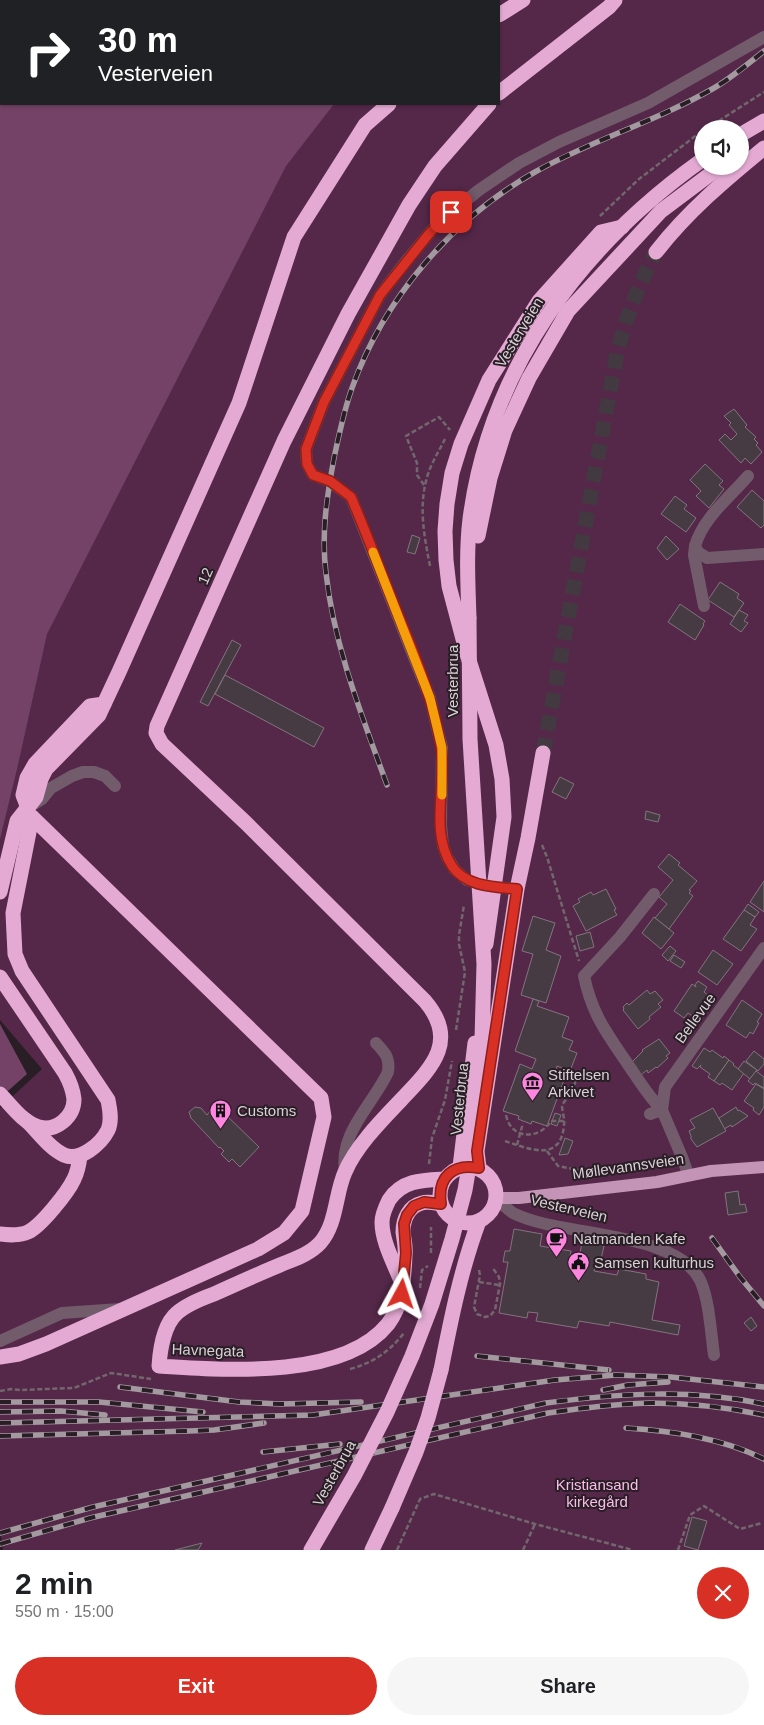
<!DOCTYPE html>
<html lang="en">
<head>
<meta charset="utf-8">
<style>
  body { margin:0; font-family:Helvetica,sans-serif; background:#f6f6f6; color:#202124; height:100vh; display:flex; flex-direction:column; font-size:19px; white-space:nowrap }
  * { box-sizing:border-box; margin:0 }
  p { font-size:16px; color:#757577 }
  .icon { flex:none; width:28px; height:28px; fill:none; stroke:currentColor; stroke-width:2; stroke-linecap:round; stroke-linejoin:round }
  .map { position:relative; height:1550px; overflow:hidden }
  .side { display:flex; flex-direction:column; background:#fff; flex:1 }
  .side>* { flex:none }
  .hud { position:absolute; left:0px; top:0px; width:500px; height:105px; box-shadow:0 1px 4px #0004; background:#202124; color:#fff; overflow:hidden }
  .buttons { position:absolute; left:694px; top:120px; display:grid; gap:10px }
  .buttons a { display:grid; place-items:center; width:55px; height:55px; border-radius:50%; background:#fff; box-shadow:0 1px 4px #0004; font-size:25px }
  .pin { position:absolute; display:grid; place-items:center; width:42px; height:42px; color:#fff; margin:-21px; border-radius:10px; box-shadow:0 2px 8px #0006 }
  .me { position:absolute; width:55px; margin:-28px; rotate:5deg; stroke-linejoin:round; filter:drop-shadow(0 0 4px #0008) }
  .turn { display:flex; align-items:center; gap:18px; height:105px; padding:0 15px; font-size:22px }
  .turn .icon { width:65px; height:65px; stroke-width:2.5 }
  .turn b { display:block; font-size:35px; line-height:42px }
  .round { display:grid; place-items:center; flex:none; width:52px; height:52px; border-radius:26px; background:#f6f6f6 }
  .head { display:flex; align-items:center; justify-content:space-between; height:85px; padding:0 15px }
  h1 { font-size:30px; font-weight:700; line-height:38px }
  .action { display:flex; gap:10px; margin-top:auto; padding:10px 15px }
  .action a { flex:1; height:58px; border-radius:30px; background:#d93025; color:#fff; font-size:20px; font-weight:700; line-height:58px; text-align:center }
  .action a+a { background:#f6f6f6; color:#202124 }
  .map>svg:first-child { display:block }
</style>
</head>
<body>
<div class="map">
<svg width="764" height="1550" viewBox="0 0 764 1550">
  <rect width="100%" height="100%" fill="#291e25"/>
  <path fill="#55284a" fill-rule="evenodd" d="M434 0H764V1550H3L0 1529V1108L42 1069 0 1020V805L50 614 267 170 321 104H499V1H432ZM702 129H740V166H702Z"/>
  <g fill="#734266">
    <polygon points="0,0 452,0 450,1 1,1 1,104 334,104 286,166 47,634 17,769 0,839"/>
    <polygon points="0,1024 27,1074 0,1098"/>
  </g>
  <g fill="#473b43" stroke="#81747d">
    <polygon points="734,409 747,425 745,427 756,437 754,439 758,443 756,445 762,452 751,464 745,458 741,463 719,440 725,434 731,440 737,434 729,425 731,423 724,416"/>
    <polygon points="705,464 723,481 719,485 724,489 709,508 696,496 701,491 690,480"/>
    <polygon points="752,490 764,501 764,525 761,528 737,507"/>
    <polygon points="675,496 687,505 684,509 696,518 686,532 661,514"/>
    <polygon points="412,535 420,538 415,554 407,552"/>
    <polygon points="666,536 679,549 667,560 657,548"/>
    <polygon points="720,582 739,594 737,598 744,603 734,617 708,600"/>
    <polygon points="680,604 705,621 703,624 704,625 695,640 668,622"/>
    <polygon points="739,610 748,615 744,621 748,623 741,632 730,624"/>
    <polygon points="232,640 241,645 208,706 200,702"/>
    <polygon points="225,675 324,728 314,747 215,694"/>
    <polygon points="560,777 574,784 566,799 552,792"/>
    <polygon points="646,811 660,815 658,822 645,819"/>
    <polygon points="669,854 680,863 678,865 697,881 689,890 691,891 689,893 693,896 669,929 655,918 667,904 659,897 673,880 658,867"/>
    <polygon points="764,881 764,912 750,902"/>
    <polygon points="606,889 616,909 614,910 617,915 586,931 573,906 580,902 578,899 591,892 593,895"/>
    <polygon points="748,904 759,912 755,917 744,910"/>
    <polygon points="744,910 755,917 750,925 757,929 741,951 723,939"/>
    <polygon points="533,916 555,923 546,950 561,956 546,1003 521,995 533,954 522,951"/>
    <polygon points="654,917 674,933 661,949 642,933"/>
    <polygon points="590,932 594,947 580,951 576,936"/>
    <polygon points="670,946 676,951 668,961 662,955"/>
    <polygon points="713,950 733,964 717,985 698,972"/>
    <polygon points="674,955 685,962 681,968 670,961"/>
    <polygon points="698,981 707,987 704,992 709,996 694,1017 688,1013 684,1018 674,1011 692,984 696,987 695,985"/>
    <polygon points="647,990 650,994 655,991 663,1000 658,1004 661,1007 649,1017 650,1019 638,1029 623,1010 624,1009 623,1007 627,1003 629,1005"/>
    <polygon points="533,999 539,1001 537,1006 569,1017 562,1037 573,1041 569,1050 577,1053 570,1071 557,1066 554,1076 564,1080 547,1126 532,1121 531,1124 518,1119 519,1116 503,1111 520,1064 532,1069 536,1059 515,1051"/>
    <polygon points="742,1000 762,1014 757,1022 759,1023 753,1034 750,1032 746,1038 726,1025"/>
    <polygon points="659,1039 670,1053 666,1056 668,1058 657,1068 656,1067 648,1073 647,1070 641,1075 632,1062 643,1051 642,1050"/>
    <polygon points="704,1048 710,1052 712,1050 723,1058 724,1056 729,1060 714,1081 708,1077 710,1074 700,1067 701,1065 697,1069 692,1066"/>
    <polygon points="754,1051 764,1059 764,1064 758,1071 746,1061"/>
    <polygon points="729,1060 734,1064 733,1065 744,1073 732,1090 722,1083 720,1085 714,1081"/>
    <polygon points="744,1061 757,1070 750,1079 738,1069"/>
    <polygon points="756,1071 764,1077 764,1088 755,1083 753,1085 748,1081"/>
    <polygon points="756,1084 764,1089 764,1107 759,1115 753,1110 754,1108 744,1101"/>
    <polygon points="195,1107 201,1108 207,1115 211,1110 218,1117 223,1112 259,1147 240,1167 232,1159 229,1162 221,1154 224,1151 220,1147 219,1148 191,1118 189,1112"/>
    <polygon points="736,1107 738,1111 739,1110 748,1116 732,1127 731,1125 724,1129 719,1118"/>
    <polygon points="713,1108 726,1131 697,1147 691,1139 691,1136 689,1131 695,1128 690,1120"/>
    <polygon points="555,1113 561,1115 557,1126 551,1124"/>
    <polygon points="565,1138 573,1141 568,1154 559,1155"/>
    <polygon points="738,1191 740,1205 745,1204 747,1212 728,1215 725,1193"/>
    <polygon points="514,1229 542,1234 540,1246 571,1251 570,1257 579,1259 582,1242 604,1246 599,1268 595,1267 594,1271 617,1275 619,1269 646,1274 646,1279 659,1282 652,1320 680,1325 678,1335 610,1322 609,1326 579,1321 577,1328 536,1321 538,1313 528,1312 527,1318 499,1313 508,1262 503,1262 505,1251 510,1251"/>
    <polygon points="751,1317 757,1326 751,1331 744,1323"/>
    <polygon points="692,1517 707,1521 698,1550 684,1546"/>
    <polygon points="202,1543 198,1550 175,1550"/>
  </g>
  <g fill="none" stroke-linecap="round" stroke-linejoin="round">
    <path stroke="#433940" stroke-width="15" stroke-dasharray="15 8" stroke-linecap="butt" d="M543 753 617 353C627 314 638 287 656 252"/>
    <g stroke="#71676d" stroke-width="2.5" stroke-dasharray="5 2.5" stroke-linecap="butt">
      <polyline points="706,129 764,92"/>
      <polyline points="600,216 639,179 702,131"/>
      <polyline points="424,485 417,475 417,463 406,436 439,417 450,430"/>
      <path d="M430 566C424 535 418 505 428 474 432 462 439 451 445 439"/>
      <polyline points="542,845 547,857 579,961"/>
      <polyline points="456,1030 465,972 459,944 459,935 464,905"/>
      <path d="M506 1115C511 1140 539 1140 551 1121H564"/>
      <path d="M505 1141C529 1149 561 1163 564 1125 565 1118 562 1112 562 1105L573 1090 576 1079 555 1071"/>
      <polyline points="517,1145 523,1123"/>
      <polyline points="547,1151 558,1166 587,1172 589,1176"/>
      <polyline points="429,1164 432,1138 445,1100 452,1061"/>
      <polyline points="431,1253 431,1227"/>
      <polyline points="479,1270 480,1275 474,1307 477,1314 485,1317 490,1316 495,1310 500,1284 499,1277 492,1267"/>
      <polyline points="479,1282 499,1285"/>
      <polyline points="420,1288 422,1270 428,1266"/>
      <path d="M350 1369C373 1363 390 1351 404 1333"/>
      <polyline points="0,1391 11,1389 20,1390 74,1388 111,1373 151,1379"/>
      <polyline points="397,1550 420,1499 434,1494 535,1524 633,1550"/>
      <polyline points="523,1550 535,1524"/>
      <polyline points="678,1550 690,1515 704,1506 740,1529 762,1523"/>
    </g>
    <g stroke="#725b6b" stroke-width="12">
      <path d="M748 476C729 498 703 518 695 546L698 552 707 558 764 554"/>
      <polyline points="695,546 694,555 704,606"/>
      <polyline points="31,806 42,799 51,788 72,776 83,772 94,772 105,776 115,786"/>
      <polyline points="517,889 494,887 467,880 455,870 447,857 443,846 441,825 442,748 430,698 351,497 329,481 313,475 307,464 306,449 324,402 380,295 408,259 437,224 479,190 519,163 559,142 648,103 764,37"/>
      <path d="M650 1114 662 1110C648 1096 638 1079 627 1063 606 1032 592 1014 584 976L620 937 654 894"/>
      <path d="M345 1172C339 1132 372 1106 388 1072 390 1057 385 1053 376 1043"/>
      <polyline points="688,1174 682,1157 662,1110 665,1087 764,948"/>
      <path d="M496 1198C501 1203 507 1209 513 1213 559 1237 675 1230 700 1280 709 1298 711 1334 714 1355"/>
      <polyline points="0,1341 62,1313 120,1309"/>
    </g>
    <polyline stroke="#c394b5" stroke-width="12" points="496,1198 519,1198 657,1182 711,1171 764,1167"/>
    <g stroke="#e4aad3" stroke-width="15">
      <polyline points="499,15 523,0"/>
      <polyline points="499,93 609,7 615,0"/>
      <polyline points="740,135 764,121"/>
      <path d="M656 252C688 211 725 180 764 148"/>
      <polyline points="478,536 490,478 505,430 529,378 568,311 661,211 721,166"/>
      <path d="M469 618C468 585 466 552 470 519 490 367 580 247 702 160"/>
      <polyline points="28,808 23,795 27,778 35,764 90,706 104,704 119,672 239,403 294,237 365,125 389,104"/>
      <polyline points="0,892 17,821 36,797 41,779 46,769 99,715 104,704"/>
      <polyline points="486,944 504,817 502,779 496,745 467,654 449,586 446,560 445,531 447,504 452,473 461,444 489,380 539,301 601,232 622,227"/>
      <path d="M27 1121C38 1132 50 1149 64 1155 80 1162 101 1144 108 1130 112 1121 110 1110 108 1100L22 971 15 954 13 913 32 817"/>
      <circle cx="468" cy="1195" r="28"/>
      <polyline points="460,1167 475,1043"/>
      <polyline points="479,1168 477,1151 517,889 528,838 543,753"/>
      <path d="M441 1204C435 1203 428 1201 422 1203 409 1206 403 1219 403 1232 404 1240 406 1247 405 1255 404 1278 403 1305 388 1324 343 1380 223 1370 159 1366 160 1350 164 1324 177 1313 186 1305 203 1298 214 1294 236 1284 258 1274 280 1265 294 1259 310 1254 320 1243 337 1224 335 1194 345 1172 356 1146 382 1120 401 1100 430 1069 460 1042 425 1001L246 823 162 744 156 733 157 726 284 441 348 314 409 205 435 166 489 104"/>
      <path d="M0 1234C9 1235 19 1236 28 1232 41 1226 68 1192 74 1179 78 1171 79 1164 80 1156"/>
      <path d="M401 1281C394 1263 382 1242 382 1222 382 1215 386 1206 389 1200 402 1180 423 1180 444 1179"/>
      <polyline points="0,1357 19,1354 46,1344 258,1249 284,1233 302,1211 324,1117 321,1098 32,817"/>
      <path d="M441 1370C451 1319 461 1269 479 1221"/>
      <polyline points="372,1550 392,1508"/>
    </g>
    <defs>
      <g id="rail">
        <path d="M387 785C362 716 334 646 326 573 321 534 327 496 334 458 339 435 344 410 352 388 384 298 452 219 535 172 592 140 657 121 714 88 731 78 748 64 764 51"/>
        <polyline points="712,1238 740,1277 764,1306"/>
        <polyline points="477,1356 609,1370"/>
        <polyline points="120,1387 239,1402 280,1404 361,1402"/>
        <polyline points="603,1390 628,1385 668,1382"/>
        <polyline points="0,1402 99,1402 203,1412"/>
        <polyline points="0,1412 61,1411 105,1415"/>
        <polyline points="0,1423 313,1415 555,1380 616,1375 671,1377 764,1387"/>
        <path d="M626 1428C673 1431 721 1438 764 1459"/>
        <polyline points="0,1436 189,1431 214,1430 264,1423"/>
        <polyline points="263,1452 340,1444"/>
        <path d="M0 1533 93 1507 546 1403C619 1393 692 1389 764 1404"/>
        <path d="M0 1544 90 1518 548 1413C582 1408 615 1404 649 1403 687 1403 726 1407 764 1415"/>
      </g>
    </defs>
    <use href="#rail" stroke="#a39aa0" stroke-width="5.5"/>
    <use href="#rail" stroke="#291e25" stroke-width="4" stroke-dasharray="11" stroke-linecap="butt"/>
    <g stroke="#e4aad3" stroke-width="15">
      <path d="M0 977 65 1073C70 1082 73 1090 74 1099 74 1117 56 1132 39 1127 23 1123 11 1105 0 1094"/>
      <polyline points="392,1508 416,1452 428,1418 441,1370"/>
      <polyline points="311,1550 354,1476 387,1412 412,1356 432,1304 452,1239 465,1190 475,1131 482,1040 484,964 470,739 469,618"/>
    </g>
  </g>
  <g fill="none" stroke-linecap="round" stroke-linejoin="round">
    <defs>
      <path id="route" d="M402 1294 406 1253 404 1224 407 1215 414 1206 424 1202 441 1204C437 1177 453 1163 479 1168L477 1151 517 889C495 887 466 887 452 866 429 831 447 785 441 747 434 701 416 659 399 617 383 577 368 537 351 497L330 481 313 475 307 464 306 449 324 402 380 295 428 235 438 224 451 212"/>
    </defs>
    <use href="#route" stroke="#8d1f18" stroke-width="12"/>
    <use href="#route" stroke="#d93025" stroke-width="9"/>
    <polyline stroke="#f59e0b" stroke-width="9" points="373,552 430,698 442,748 442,795"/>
  </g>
  <defs>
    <symbol id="museum-pin" viewBox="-11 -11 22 30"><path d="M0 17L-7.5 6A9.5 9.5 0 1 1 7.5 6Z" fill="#fe85e0" stroke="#291e25"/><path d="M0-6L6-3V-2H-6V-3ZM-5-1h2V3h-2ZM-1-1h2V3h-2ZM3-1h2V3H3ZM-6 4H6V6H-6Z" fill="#111"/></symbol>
    <symbol id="building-pin" viewBox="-11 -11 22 30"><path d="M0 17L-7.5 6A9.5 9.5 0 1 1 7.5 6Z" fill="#fe85e0" stroke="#291e25"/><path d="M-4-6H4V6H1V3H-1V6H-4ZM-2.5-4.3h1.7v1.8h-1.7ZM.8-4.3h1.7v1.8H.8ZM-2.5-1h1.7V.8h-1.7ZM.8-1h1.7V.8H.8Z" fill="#111"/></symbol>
    <symbol id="cafe-pin" viewBox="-11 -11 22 30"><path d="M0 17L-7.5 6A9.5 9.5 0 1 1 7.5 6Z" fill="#fe85e0" stroke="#291e25"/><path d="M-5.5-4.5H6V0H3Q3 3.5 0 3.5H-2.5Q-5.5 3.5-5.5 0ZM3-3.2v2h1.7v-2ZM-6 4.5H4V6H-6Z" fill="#111"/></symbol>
    <symbol id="civic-pin" viewBox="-11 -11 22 30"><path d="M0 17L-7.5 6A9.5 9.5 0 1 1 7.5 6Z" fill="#fe85e0" stroke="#291e25"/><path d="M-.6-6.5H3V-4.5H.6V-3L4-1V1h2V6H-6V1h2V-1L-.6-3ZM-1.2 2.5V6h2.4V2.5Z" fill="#111"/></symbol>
  </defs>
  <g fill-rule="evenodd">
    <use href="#museum-pin" x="520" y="1070" width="25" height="34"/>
    <use href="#building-pin" x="208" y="1098" width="25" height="34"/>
    <use href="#cafe-pin" x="544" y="1226" width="25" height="34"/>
    <use href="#civic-pin" x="566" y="1250" width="25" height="34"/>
  </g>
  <g text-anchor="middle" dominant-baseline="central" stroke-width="4" stroke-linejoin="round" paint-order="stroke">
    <g font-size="15" fill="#d9d1d6" stroke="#291e25">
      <text transform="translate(519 332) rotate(-59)">Vesterveien</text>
      <text transform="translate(205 576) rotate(-66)">12</text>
      <text transform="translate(452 681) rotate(-90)">Vesterbrua</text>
      <text transform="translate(695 1018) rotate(-54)">Bellevue</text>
      <text transform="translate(459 1099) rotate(-84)">Vesterbrua</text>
      <text transform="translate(628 1166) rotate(-8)">Møllevannsveien</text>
      <text transform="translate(569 1208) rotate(13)">Vesterveien</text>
      <text transform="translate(208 1350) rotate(2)">Havnegata</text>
      <text transform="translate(334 1473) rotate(-61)">Vesterbrua</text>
    </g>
    <g font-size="15" fill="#d9d1d6" stroke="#291e25" text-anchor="start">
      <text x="548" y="1074">Stiftelsen<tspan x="548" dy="17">Arkivet</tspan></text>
      <text x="237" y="1110">Customs</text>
      <text x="573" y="1238">Natmanden Kafe</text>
      <text x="594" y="1262">Samsen kulturhus</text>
    </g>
    <g font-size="15" fill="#fcbce9" stroke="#291e25">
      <text x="597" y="1484">Kristiansand<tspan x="597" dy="17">kirkegård</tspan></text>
    </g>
  </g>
</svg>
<div class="buttons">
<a><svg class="icon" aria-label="sound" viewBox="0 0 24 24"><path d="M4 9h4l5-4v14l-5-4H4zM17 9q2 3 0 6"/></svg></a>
</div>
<div class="pin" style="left:451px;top:212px;background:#d93025"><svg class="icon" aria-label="arrive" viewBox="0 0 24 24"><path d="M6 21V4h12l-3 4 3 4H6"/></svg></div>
<svg class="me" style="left:402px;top:1294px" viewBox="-20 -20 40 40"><path d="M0-17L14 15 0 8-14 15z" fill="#d93025" stroke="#fff" stroke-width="4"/></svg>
<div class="hud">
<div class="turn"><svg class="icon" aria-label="right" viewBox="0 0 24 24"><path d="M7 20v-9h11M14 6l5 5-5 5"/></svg><div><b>30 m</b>Vesterveien</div></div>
</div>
</div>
<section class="side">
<div class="head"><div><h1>2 min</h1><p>550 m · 15:00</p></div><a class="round" style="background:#d93025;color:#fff"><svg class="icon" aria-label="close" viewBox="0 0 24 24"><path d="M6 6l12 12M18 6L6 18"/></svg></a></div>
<div class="action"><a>Exit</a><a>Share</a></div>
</section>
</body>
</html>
